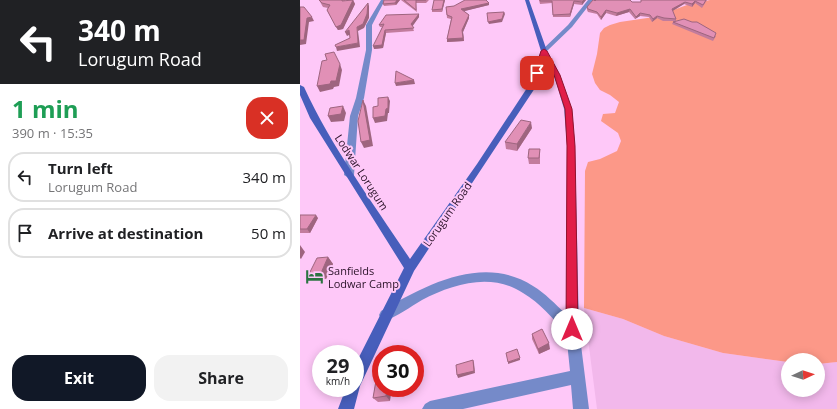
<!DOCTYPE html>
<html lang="en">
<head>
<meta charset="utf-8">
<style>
  body { margin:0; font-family:"Open Sans",sans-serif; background:#f2f2f2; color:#202124; height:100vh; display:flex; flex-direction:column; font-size:15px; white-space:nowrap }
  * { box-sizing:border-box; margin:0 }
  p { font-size:13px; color:#757577 }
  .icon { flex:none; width:22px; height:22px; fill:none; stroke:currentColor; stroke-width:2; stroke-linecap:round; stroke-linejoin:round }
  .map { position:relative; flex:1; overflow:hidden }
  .sheet { display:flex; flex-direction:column; background:#fff; width:300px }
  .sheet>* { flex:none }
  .top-card { background:#202124; color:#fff; overflow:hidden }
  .needle { width:26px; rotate:86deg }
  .controls { position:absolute; left:481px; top:353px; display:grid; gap:8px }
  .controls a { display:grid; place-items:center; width:44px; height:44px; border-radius:50%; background:#fff; box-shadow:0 2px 10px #0003; font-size:20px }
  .speed { position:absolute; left:12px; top:345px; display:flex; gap:8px; font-size:20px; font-weight:700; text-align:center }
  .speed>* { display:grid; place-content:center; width:52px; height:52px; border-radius:50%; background:#fff; box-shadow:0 2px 10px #0003; line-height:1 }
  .speed small { font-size:10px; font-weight:400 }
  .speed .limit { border:6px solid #d22; background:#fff; color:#111 }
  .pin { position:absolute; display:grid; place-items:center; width:34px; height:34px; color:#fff; margin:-17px; border-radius:8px; box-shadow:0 2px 6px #0006 }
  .me { position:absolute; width:44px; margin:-22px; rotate:0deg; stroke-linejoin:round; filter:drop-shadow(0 0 3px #0008) }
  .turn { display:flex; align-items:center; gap:14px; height:84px; padding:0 12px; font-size:18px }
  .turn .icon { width:52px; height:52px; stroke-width:2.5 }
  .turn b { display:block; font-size:28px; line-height:34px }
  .round { display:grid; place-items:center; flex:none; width:42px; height:42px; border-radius:16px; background:#f2f2f2 }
  .headline { display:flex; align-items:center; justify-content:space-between; height:68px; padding:0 12px }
  h1 { font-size:24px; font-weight:700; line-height:30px; color:#1e9e55 }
  .button { display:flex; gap:8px; margin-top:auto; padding:8px 12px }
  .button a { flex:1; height:46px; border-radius:16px; background:#111827; color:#fff; font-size:16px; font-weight:700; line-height:46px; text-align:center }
  .button a+a { background:#f2f2f2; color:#202124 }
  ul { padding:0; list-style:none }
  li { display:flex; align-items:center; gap:12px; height:50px; margin:0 8px 6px; padding:0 4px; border:2px solid #e0e0e0; border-radius:16px }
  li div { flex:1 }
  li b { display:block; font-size:15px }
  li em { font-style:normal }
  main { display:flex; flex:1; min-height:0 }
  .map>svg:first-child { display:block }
</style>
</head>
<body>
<main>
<section class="sheet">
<div class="top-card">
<div class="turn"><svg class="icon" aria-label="left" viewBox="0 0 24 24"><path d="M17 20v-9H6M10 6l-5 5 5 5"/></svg><div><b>340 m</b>Lorugum Road</div></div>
</div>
<div class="headline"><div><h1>1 min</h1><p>390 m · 15:35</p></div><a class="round" style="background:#d93025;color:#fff"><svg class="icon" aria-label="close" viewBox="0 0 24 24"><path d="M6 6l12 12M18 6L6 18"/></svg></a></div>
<ul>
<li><svg class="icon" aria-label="left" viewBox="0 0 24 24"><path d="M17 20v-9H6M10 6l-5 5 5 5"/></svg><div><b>Turn left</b><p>Lorugum Road</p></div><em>340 m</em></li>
<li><svg class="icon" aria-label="arrive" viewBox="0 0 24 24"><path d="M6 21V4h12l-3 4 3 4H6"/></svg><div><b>Arrive at destination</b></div><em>50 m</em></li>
</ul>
<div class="button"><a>Exit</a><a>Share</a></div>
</section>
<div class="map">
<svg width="537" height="409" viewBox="0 0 537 409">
  <rect width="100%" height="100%" fill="#fec8f8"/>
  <polygon fill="#f2b8eb" points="284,308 323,319 364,336 423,353 488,362 488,390 518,390 518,364 537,362 537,409 297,409"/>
  <polygon fill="#fc9888" points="410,0 537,0 537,362 518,364 518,360 488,360 488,362 423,353 364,336 323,319 284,308 285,171 288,162 300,159 317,151 321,141 318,133 301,121 303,114 315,113 319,102 310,95 300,90 295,83 292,74 297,54 300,33 304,28 310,25 320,22 354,17 387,5"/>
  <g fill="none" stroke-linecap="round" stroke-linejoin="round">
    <g fill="#758ac9" fill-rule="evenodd">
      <polygon points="81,0 85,0 72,25 72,50 64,98 58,116 54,175 49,178 44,175 50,116 56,98 66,50 66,25"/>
      <path d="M288 0H293L272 27 247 51 260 75 272 109 275 145 279 329 289 409H273L271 385 163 409H122L125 404 130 401 270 371 266 332C252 318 240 303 223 293 191 272 153 284 122 300 110 307 98 316 85 321L81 319 79 315 81 311C126 285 183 254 233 286 245 293 255 304 266 314L267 145 264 109 254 75 241 51 268 25Z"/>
    </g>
    <path fill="#475ebb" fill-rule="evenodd" d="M225 0H229L247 51 237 85 114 271 60 386 54 409H38L46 388H55V365L104 268 10 118 0 95V85L4 87C32 148 73 203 110 259L177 164 229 85 241 51Z"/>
  </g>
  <g fill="#c27c9d">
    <polygon points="19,0 45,0 45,1 53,0 55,4 43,29 38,30 27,10 28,8 23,7"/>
    <polygon points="84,0 100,0 96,5 84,6 83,4"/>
    <polygon points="101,0 129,0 126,3 116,3 117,12"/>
    <polygon points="145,0 142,12 132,12 132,10"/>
    <polygon points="239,0 286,0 282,5 274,4 270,17 253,17 252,3 240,4"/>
    <polygon points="341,0 407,0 402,8 395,3 392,7 384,4 372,11 376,19 376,21 416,36 413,41 372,24 373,22 374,21 363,21 357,18 352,22 349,17 340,16 335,19 329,12 316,16 306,13 301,20 297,14 288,12 287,10 287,7 295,1 332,2 341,2"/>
    <polygon points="189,3 189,5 164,11 169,15 169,18 163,32 164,41 147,42 147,39 151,19 147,18 146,7"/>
    <polygon points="119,14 119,17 112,26 114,31 86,33 83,48 74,49 82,27 80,27 79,25"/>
    <polygon points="232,128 217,151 206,149 205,142"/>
    <polygon points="240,149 240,164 229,164 228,158"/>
    <polygon points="0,215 18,218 10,233 0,233"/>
    <polygon points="28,257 33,264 26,279 14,280 9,274"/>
    <polygon points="232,334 250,349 239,354 232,339"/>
    <polygon points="78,369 90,401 78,402 73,398"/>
  </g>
  <g fill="#9e657f">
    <polygon points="53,0 55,4 43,29 38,30 36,27"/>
    <polygon points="97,0 100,0 96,5 95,3"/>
    <polygon points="144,0 145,0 142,12 142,9"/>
    <polygon points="284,0 286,0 282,5 282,2"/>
    <polygon points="274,1 274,4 270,17 270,14"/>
    <polygon points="395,1 395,3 392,7 392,4"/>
    <polygon points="385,2 384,4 371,12 372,9"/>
    <polygon points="68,3 69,6 69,18 64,28 58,31 60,47 37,51 36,47 58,43 57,27"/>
    <polygon points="189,3 189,5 161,12 161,9"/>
    <polygon points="330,9 329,12 316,16 317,13"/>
    <polygon points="306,10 306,13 301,20 301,17"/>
    <polygon points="204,12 205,14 202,22 189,24 188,22"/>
    <polygon points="340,13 340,16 335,19 336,17"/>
    <polygon points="119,14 119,17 112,27 111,24"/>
    <polygon points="169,15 169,18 163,32 164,41 147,42 147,39 162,30"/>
    <polygon points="357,16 357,18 352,22 353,19"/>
    <polygon points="12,17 14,21 9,22 6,44 0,45 0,40 7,18"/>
    <polygon points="49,30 51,34 47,36 45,32"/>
    <polygon points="85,30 86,33 83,48 74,49 73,46"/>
    <polygon points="40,64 42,70 39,86 34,87 33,89 20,92 17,86"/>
    <polygon points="114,80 115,84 96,86 95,83"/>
    <polygon points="88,97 90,101 89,113 88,113 87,121 75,123 73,118"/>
    <polygon points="63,100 66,106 73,146 64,148 61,142"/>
    <polygon points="43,106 46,113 44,121 31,122 28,116"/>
    <polygon points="231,122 232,128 217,151 217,144"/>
    <polygon points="16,215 18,218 10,233 7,229"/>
    <polygon points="0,245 5,252 1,259 0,258"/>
    <polygon points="28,257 33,264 26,279 21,273"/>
    <polygon points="249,343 250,349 239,354 238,349"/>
    <polygon points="220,358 220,360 208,364 208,362"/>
    <polygon points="173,360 174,363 175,373 158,378 157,375"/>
    <polygon points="87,388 92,388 90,401 86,396"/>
  </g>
  <g fill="#e190b6" stroke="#9e657f">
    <polygon points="19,0 42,0 42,1 53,0 41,25 36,27 27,10 30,5 22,3"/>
    <polygon points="84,0 97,0 95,3 83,4"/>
    <polygon points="104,0 126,0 116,0 116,10"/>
    <polygon points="134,0 144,0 142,9 132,10"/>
    <polygon points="165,0 186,0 189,3 161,9 169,15 162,30 163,38 147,39 152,17 147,15 146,7 154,6"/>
    <polygon points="240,0 284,0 282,2 274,1 270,14 253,15 252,1 240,1"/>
    <polygon points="293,0 294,0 295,1 296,0 330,0 332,2 341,2 341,0 406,0 403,5 395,1 392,4 385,2 372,9 376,19 364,18 357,16 353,19 350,15 340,13 336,17 330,9 317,13 306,10 301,17 297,12 288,9 287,7"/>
    <polygon points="68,3 67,14 63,24 57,27 58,43 36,47 35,45 50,38 49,30 45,32"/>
    <polygon points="0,7 4,7 12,17 7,18 4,40 0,40"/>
    <polygon points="204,12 202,19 188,22 187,13"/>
    <polygon points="119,14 111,24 114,28 85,30 82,45 73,46 84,24 79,25 86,15"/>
    <polygon points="384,19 392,22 397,22 416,33 414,38 373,22"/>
    <polygon points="34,52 40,64 36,81 31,81 30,84 17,86 22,61 27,60 25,54"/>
    <polygon points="96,71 114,80 95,83"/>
    <polygon points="88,97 88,108 86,109 85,116 73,118 73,107 78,106 78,98"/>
    <polygon points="63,100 70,140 61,142 58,121"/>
    <polygon points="43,106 41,114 28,116 30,108"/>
    <polygon points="221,120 231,122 217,144 205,142"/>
    <polygon points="229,149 240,149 239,158 228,158"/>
    <polygon points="0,215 16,215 7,229 0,229"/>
    <polygon points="28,257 21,273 9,274 17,258"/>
    <polygon points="242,329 249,343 238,349 232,334"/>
    <polygon points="217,349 220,358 208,362 206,353"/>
    <polygon points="173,360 174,371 157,375 156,365"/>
    <polygon points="78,369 81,369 81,388 87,388 86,396 73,398"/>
  </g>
  <polygon fill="#e11d48" stroke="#92132f" points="244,49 247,51 260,75 272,109 275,146 278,329 276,333 272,334 268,333 266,329 267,146 265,109 254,75 245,58 239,75 234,73 241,51"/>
  <defs>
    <symbol id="hotel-bare" viewBox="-9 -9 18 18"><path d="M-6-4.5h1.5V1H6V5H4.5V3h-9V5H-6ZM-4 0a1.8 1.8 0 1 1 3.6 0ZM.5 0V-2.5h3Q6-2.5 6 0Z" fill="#2b7340" stroke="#fec8f8" stroke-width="2.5" paint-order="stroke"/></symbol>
  </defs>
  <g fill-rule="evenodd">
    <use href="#hotel-bare" x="2" y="264" width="25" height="25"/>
  </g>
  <g text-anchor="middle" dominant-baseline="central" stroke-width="4" stroke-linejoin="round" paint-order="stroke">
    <g font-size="11" fill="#291127" stroke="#fec8f8">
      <text transform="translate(62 172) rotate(57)">Lodwar Lorugum</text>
      <text transform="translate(147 214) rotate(-55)">Lorugum Road</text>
    </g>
    <g font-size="11" fill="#291127" stroke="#fec8f8" text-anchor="start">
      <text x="28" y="270">Sanfields<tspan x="28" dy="13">Lodwar Camp</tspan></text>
    </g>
  </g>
</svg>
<div class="controls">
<a><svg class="needle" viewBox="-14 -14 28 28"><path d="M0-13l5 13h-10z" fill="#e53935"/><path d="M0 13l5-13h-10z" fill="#757577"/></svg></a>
</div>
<div class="speed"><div>29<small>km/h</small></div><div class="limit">30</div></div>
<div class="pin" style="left:237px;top:73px;background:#d93025"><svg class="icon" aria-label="arrive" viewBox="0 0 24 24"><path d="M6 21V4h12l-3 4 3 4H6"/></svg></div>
<svg class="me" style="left:272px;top:329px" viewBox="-20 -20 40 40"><circle r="19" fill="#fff"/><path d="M0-13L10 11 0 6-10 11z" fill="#e11d48"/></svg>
</div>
</main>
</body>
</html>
